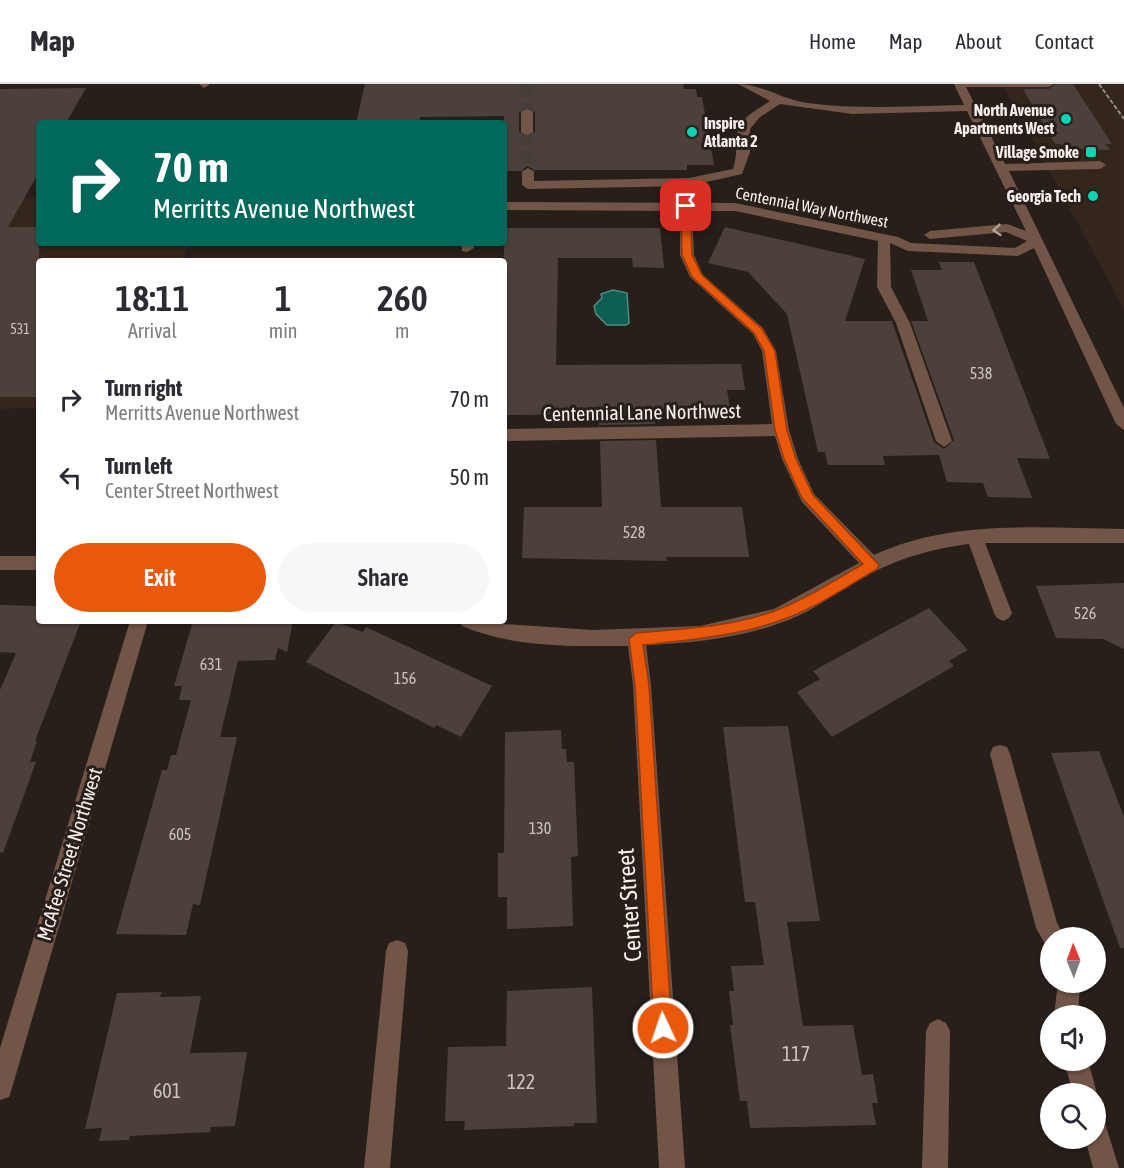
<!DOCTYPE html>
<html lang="en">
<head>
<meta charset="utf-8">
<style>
  body { margin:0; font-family:"Asap Condensed",sans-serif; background:#f7f7f7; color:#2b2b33; height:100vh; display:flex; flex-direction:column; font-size:22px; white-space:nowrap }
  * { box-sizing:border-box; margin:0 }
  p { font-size:20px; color:#7c7c81 }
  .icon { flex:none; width:33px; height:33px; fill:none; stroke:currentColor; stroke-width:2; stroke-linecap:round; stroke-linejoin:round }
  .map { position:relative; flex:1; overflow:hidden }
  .details { position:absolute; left:36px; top:174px; width:471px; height:366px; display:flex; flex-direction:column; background:#fff; border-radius:6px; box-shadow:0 2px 4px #0004 }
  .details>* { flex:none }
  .hud { position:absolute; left:36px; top:36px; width:471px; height:126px; border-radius:6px; box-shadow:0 2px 4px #0004; background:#00695c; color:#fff; overflow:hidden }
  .needle { width:39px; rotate:359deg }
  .buttons { position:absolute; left:1040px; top:843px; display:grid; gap:12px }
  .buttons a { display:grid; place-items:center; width:66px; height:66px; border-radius:50%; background:#fff; box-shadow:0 2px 4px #0004; font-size:30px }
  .pin { position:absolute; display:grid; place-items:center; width:51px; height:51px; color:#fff; margin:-26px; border-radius:12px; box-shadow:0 3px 9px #0006 }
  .me { position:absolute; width:66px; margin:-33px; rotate:357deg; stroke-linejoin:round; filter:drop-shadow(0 0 4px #0008) }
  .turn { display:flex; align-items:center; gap:21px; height:126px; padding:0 18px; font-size:27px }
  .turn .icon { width:78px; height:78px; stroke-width:2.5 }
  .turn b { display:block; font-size:42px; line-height:51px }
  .eta { display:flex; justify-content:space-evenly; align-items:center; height:102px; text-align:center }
  .eta b { font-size:36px; font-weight:600; line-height:42px }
  .primary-button { display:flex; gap:12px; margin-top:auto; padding:12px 18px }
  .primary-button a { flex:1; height:69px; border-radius:36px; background:#ea580c; color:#fff; font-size:24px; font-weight:600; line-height:69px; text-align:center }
  .primary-button a+a { background:#f7f7f7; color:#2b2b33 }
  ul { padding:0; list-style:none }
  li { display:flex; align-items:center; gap:18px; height:78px; padding:0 18px }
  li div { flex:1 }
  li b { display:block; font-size:22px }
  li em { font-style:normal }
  header { display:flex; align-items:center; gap:36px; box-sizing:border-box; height:84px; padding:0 30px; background:#fff; border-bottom:2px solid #e1e1e2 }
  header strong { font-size:28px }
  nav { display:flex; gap:33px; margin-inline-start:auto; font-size:21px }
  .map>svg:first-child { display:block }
</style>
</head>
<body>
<header>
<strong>Map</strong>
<nav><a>Home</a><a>Map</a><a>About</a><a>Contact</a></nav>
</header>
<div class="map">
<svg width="1124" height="1084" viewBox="0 0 1124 1084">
  <rect width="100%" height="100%" fill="#281f1a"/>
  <g fill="#34251d">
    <polygon points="1002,0 1124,0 1124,225"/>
    <polygon points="0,114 39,114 39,159 189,159 183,177 39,177 39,324 0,325"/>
  </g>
  <polygon fill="#0d5f51" stroke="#538a80" stroke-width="1.5" points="613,206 627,209 629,239 626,241 607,241 596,230 594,222 602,214 601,210"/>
  <g fill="#4c403b" fill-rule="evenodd">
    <path d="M365 0H683L684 5H696L697 13H702L714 81H687V86H535L527 82 521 87H504V32L420 33 419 39H356ZM528 23 535 28V48L526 53 519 48V28Z"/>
    <polygon points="1056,0 1073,0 1112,60 1106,60 1110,66 1064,65 1061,60 1055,60 1023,5 1049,5"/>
    <polygon points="86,4 66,39 39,39 39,88 8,143 39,143 39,313 0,313 0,5"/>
    <polygon points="725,143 865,175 845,237 892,237 934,358 944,365 954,356 911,237 928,237 911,186 942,186 939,178 974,178 1050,375 1017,374 1032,414 988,413 983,399 947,398 939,371 883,372 885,381 828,381 825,368 818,368 787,230 748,188 708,179"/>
    <polygon points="504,144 660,144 664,184 633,183 632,174 558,174 556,281 741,280 745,306 727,306 731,330 654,330 655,340 599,341 599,330 504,331"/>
    <polygon points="656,356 661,423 742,423 749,473 666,473 667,477 522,474 524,423 602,423 600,357"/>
    <polygon points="1124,499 1124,565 1103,555 1056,554 1036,502"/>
    <polygon points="0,521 39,522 39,537 81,537 35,657 37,657 30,678 36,678 3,769 0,768 0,606 16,569 0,568"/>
    <polygon points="929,524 968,566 949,577 954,582 832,653 797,608 820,595 813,587"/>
    <polygon points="193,537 293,537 287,568 278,564 275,576 238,577 220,653 237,653 200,821 193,820 186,851 116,850 162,686 167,686 171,671 176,671 191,616 179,616 182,602 174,602"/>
    <polygon points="336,538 363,548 366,543 492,602 461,653 436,641 434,644 306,578"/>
    <polygon points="788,642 820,837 787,838 803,942 853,941 862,991 873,990 878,1019 872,1019 876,1041 750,1044 747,1017 740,1017 730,941 733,941 729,907 734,907 731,882 764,881 755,818 745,818 723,643"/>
    <polygon points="561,646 562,665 566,665 567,678 574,678 578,772 571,773 573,842 507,845 507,813 498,813 498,769 504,769 505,648"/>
    <polygon points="1099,667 1124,733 1124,864 1120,864 1051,669"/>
    <polygon points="592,903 597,1039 574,1039 574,1042 464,1046 465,1037 445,1037 448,963 506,962 507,907"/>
    <polygon points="162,908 160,913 201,912 190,969 247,968 235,1042 211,1043 210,1048 130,1052 129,1056 99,1057 102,1044 85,1045 117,909"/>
  </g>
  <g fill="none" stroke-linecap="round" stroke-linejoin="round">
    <g stroke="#473e3a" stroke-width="13" stroke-dasharray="13 6" stroke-linecap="butt">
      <polyline points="527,0 527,28"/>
      <polyline points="527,48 528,88"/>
    </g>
    <polyline stroke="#928a86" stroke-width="2" stroke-dasharray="4.5 2" stroke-linecap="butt" points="1099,0 1124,35"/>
    <g fill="#715547" fill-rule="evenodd">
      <polygon points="199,0 209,0 209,1 204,4"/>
      <path d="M738 0C762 0 783 16 808 19 860 26 912 22 964 21L954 0H1054L1049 3H966L1005 80 1100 77 1106 81 1100 85 1009 87 1124 324V346L1116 340 1034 164 1018 172 908 167 890 159 891 203 910 239 952 357 944 363 936 357 896 239 877 203 878 157 735 127H692L694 171 703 191 763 244 776 267 789 346 798 375 814 410 874 471C951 435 1041 444 1124 445V459H985L1012 529 1009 534 1003 537 997 534 994 529 969 460C935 464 904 473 873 488 847 500 824 520 798 532 750 553 698 559 646 561L651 601 685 1084H659L633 601 628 562C573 562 513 564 462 542L459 537 593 546 700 542 774 525 859 479 802 418 782 375 775 352 504 357V345L772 340 762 267 753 250 690 193 680 171V127L504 126V118L735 119 898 153 911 159 1015 164 1027 157 1006 148 930 155 924 151 930 147 1007 140 1026 147 967 27 852 30 780 20 760 33 750 45V68L742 90 689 102 528 105 522 101V88L528 84 534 88V97L689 94 733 85C738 70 735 59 738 46 741 33 760 24 770 17Z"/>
      <polygon points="527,25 533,28 533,48 527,51 521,48 521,28"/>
      <polygon points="461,159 473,159 474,164 467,168 462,167"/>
      <rect x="0" y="472" width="39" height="14"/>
      <polygon points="130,537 148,537 12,1004 9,1013 0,1016 0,964"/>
      <polygon points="1000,661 1007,663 1010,670 1057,839 1065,854 1050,854 1050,863 1046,862 1036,844 990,670 993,663"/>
      <polygon points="397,856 405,859 408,867 390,1084 364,1084 386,867 389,859"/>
      <polygon points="1058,898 1080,898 1078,932 1054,932"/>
      <polygon points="938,935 946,939 950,947 948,1084 922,1084 926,947 930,939"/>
      <polygon points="1064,976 1088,976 1097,1010 1095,1015 1095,1010 1073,1010"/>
      <polygon points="1095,1033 1104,1036 1119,1084 1093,1084 1085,1054 1095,1054"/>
    </g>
  </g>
  <defs><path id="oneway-chevron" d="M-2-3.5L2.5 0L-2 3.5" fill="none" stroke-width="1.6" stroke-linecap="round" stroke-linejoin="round" transform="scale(1.5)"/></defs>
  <use stroke="#b4a29a" href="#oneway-chevron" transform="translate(997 146) rotate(175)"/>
  <path fill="#ea580c" stroke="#983908" stroke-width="1.5" d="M686 119 690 122 692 171 702 191 762 245 775 267 787 346 796 375 813 411 879 481 877 485C845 504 814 525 779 537 736 552 689 556 643 561L649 601 672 944 669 950 663 952 657 950 654 944 635 601 629 555 636 549C683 545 733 543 777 526 808 514 835 496 863 480L802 414 784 375 775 346 764 267 754 249 692 193 682 171 681 122Z"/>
  <g fill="#07d5b6" stroke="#281f1a" stroke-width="2">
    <circle cx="1066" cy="35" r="6"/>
    <circle cx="692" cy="48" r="6"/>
    <rect x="1085" y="62" width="12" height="12" rx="3"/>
    <circle cx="1093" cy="112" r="6"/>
  </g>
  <g text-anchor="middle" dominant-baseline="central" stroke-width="6" stroke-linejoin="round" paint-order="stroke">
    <g font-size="14" fill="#ccc3c0">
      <text x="20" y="245">531</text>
    </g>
    <g font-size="16" font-weight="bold" fill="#f6efec" stroke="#281f1a" text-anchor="end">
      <text x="1054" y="26">North Avenue<tspan x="1054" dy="18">Apartments West</tspan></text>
      <text x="704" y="39" text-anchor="start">Inspire<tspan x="704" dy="18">Atlanta 2</tspan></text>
      <text x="1079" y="68">Village Smoke</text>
      <text x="1081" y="112">Georgia Tech</text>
    </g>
    <g font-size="16" fill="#f6efec" stroke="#281f1a">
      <text transform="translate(812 123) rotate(11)">Centennial Way Northwest</text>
    </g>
    <g font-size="16" fill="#ccc3c0">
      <text x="981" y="289">538</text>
      <text x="634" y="448">528</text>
      <text x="1085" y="529">526</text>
      <text x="211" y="580">631</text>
      <text x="405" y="594">156</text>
      <text x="540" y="744">130</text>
      <text x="180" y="750">605</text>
    </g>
    <g font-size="20" fill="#f6efec" stroke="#281f1a">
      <text transform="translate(642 328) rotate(-1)">Centennial Lane Northwest</text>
      <text transform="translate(69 770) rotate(-73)">McAfee Street Northwest</text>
    </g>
    <g font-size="20" fill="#ccc3c0">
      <text x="796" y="969">117</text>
      <text x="521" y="997">122</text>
      <text x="167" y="1006">601</text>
    </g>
    <g font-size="24" fill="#f6efec" stroke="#281f1a">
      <text transform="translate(629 821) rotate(-94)">Center Street</text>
    </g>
  </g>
</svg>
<div class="buttons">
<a><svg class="needle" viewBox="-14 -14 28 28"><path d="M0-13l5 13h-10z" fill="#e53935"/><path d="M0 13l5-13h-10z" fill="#7c7c81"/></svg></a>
<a><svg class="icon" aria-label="sound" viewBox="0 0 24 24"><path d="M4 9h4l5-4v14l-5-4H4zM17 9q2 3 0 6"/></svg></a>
<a><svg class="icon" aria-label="search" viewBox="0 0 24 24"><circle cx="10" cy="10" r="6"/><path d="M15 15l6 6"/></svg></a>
</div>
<div class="pin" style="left:686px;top:122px;background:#d93025"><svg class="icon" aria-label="arrive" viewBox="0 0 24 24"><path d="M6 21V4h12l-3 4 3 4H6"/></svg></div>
<svg class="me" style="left:663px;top:944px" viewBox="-20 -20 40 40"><circle r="17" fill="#ea580c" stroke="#fff" stroke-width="3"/><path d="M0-11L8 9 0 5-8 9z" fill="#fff"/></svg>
<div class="hud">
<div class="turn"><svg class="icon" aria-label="right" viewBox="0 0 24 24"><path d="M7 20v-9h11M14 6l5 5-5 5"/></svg><div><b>70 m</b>Merritts Avenue Northwest</div></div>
</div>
<section class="details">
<div class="eta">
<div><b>18:11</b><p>Arrival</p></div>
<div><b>1</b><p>min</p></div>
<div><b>260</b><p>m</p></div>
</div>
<ul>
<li><svg class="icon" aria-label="right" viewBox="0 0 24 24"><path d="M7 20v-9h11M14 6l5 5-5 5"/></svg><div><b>Turn right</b><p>Merritts Avenue Northwest</p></div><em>70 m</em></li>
<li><svg class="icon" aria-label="left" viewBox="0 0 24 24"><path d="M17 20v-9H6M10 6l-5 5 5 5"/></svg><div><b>Turn left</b><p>Center Street Northwest</p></div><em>50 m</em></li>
</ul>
<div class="primary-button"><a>Exit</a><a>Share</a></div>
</section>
</div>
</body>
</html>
